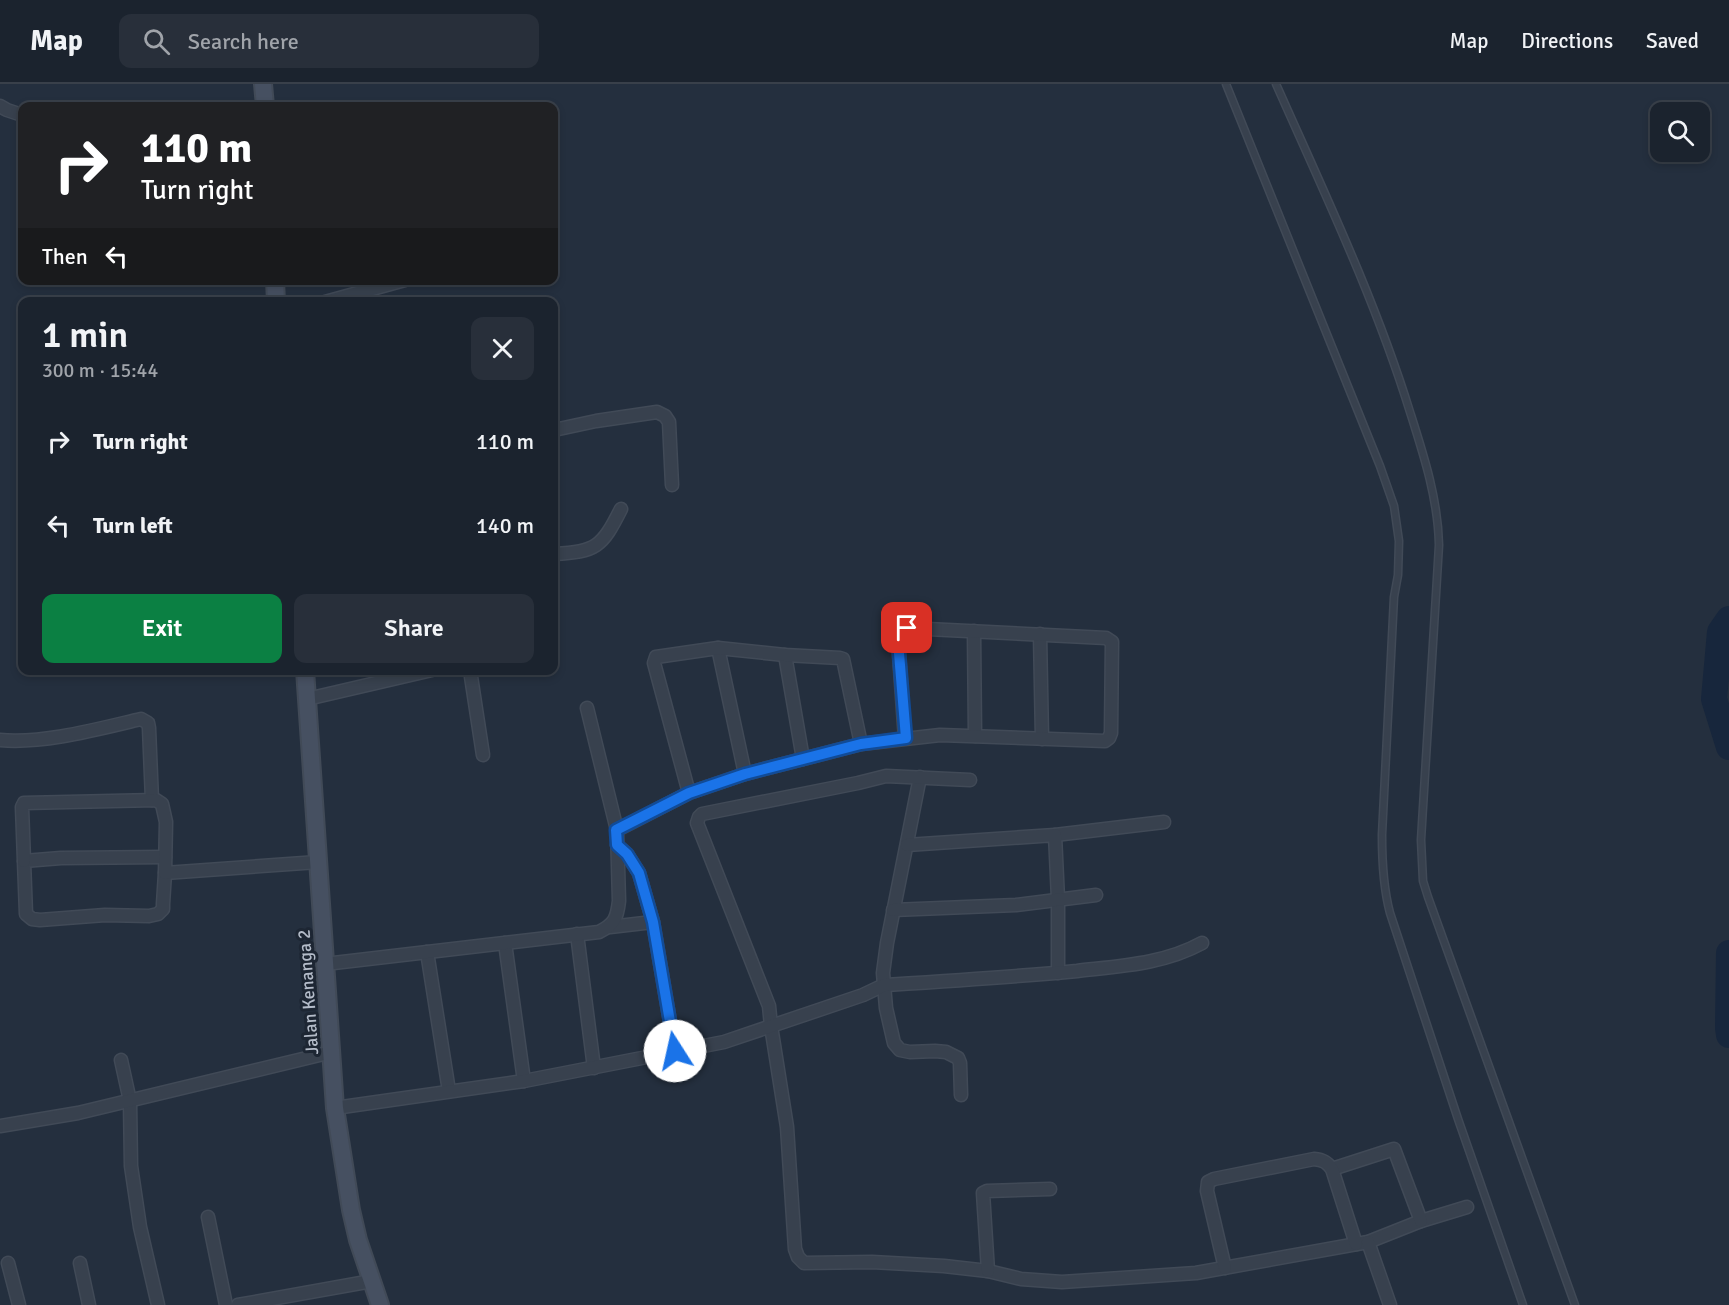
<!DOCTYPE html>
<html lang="en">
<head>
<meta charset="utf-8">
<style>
  body { margin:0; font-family:Signika,sans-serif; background:#282f3a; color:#f1f3f6; height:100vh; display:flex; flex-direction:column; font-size:22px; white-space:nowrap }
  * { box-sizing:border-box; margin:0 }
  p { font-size:20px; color:#a0a4aa }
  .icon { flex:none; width:33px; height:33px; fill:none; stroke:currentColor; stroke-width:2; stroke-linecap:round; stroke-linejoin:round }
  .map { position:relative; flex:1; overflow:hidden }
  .panel { position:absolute; left:18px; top:213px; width:540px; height:378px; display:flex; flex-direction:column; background:#1b232e; border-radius:12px; box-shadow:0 3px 9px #0003,0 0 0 2px #39404a }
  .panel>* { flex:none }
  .banner { position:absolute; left:18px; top:18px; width:540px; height:183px; border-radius:12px; box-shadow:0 3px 9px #0003,0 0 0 2px #39404a; background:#202124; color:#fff; overflow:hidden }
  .tools { position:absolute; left:1650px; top:18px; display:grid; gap:12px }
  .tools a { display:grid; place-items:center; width:60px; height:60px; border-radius:12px; background:#1b232e; box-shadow:0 3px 9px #0003,0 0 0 2px #39404a; font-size:30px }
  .pin { position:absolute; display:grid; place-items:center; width:51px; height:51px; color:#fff; margin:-26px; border-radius:12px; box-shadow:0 3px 9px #0006 }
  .me { position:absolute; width:66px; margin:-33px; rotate:350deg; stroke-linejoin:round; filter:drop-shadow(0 0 4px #0008) }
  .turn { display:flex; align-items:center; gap:21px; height:126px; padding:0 24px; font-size:27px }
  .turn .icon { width:78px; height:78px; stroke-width:2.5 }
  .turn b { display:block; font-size:42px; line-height:51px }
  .then { display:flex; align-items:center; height:57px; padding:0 24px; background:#0003; gap:12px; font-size:22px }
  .round { display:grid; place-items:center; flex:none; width:63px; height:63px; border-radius:12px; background:#282f3a }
  .summary { display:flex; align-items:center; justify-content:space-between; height:102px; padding:0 24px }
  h1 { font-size:36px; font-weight:600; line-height:45px }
  .primary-button { display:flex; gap:12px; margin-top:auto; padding:12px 24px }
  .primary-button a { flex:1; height:69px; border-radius:12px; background:#0b8043; color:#fff; font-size:24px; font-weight:600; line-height:69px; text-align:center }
  .primary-button a+a { background:#282f3a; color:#f1f3f6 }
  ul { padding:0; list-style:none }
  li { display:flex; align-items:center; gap:18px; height:84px; padding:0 24px }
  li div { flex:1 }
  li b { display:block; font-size:22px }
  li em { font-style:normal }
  header { display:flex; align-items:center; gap:36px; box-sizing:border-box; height:84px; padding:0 30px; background:#1b232e; border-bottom:2px solid #39404a }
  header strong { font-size:28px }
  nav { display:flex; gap:33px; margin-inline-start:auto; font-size:21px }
  .search { width:420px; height:54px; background:#282f3a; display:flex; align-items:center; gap:15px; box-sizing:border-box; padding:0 21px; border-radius:12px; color:#a0a4aa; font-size:22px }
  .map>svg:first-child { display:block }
</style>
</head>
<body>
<header>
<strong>Map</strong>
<div class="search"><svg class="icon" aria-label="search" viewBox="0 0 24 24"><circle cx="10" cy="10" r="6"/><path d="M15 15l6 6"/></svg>Search here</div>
<nav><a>Map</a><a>Directions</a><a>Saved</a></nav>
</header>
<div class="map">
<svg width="1729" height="1221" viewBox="0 0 1729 1221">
  <rect width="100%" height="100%" fill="#242f3e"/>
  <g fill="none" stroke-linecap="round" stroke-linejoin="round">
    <g stroke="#17263c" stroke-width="26">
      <polyline points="1729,535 1720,548 1714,615 1729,663"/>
      <polyline points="1729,869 1728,944 1729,951"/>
    </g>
    <defs>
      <g id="service">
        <path d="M1226 0 1380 382 1394 422 1399 457 1398 491 1394 513 1382 751C1382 778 1383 803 1390 829L1458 1035 1523 1221"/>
        <path d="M1276 0C1324 108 1375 215 1410 328 1424 372 1438 415 1439 461L1421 756 1423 797 1428 813 1575 1221"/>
      </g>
      <g id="minor">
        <polyline points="0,22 7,26 22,31"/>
        <polyline points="325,218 405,196"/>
        <polyline points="554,346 596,337 657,328 665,332 669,338 672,401"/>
        <path d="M554 470C596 468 602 463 621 425"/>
        <polyline points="974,547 975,652"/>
        <polyline points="1040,550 1042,655"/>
        <polyline points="718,564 745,690"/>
        <polyline points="785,571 803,675"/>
        <polyline points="470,586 483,671"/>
        <polyline points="307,615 432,586"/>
        <polyline points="587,624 617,746"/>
        <path d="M0 656C44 660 98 645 141 635L148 639 149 644 152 716"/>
        <polyline points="861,660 940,651 1105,657 1109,654 1111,649 1112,558 1106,554 907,544 899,549 898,557 905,655"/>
        <polyline points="920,693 887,859 883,889 886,924 894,959 900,966 910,968 935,967 946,968 958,974 960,979 961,1011"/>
        <polyline points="970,696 886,692 858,699 702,730 699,733 697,739 769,922 771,942 787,1043 795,1165 798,1173 804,1179 872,1178 944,1182 988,1187 1021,1195 1062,1198 1196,1189 1368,1158 1421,1137 1467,1123"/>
        <polyline points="1055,751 1164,738"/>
        <polyline points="617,761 627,770 639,789 653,838 675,967"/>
        <polyline points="907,761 1055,751 1058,815 1058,889"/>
        <polyline points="165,773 61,774 24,777 26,830 32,835 40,836 105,831 149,832 158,830 163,825 163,820 165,789"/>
        <polyline points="24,777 22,723 24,719 156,716 162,720 166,738 165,789 318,778"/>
        <polyline points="893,826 1016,821 1096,811"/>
        <polyline points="610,843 653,838"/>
        <polyline points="577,850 594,984"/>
        <polyline points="505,859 524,997"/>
        <polyline points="427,868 449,1007"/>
        <path d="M325 880 599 848C615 840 617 834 619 817L617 746 689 709 745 690 861 660 843 575 840 574 785 571 718 564 656 573 654 579 689 709"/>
        <polyline points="121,976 130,1017 131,1082 140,1143 158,1221"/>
        <path d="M335 1024 524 997 724 958 863 911 884 901C948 897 1013 893 1077 887 1120 882 1164 880 1202 859"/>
        <polyline points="0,1042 78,1029 332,968"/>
        <polyline points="1332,1085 1394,1065 1421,1137"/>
        <polyline points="208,1133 226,1221"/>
        <polyline points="1368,1158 1390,1221"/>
        <polyline points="8,1179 19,1221"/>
        <polyline points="80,1179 89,1221"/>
        <path d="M1225 1184 1207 1107 1208 1098 1214 1095 1314 1075C1323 1076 1327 1078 1332 1085L1356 1160"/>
        <polyline points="988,1187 983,1109 987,1107 1050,1105"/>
        <polyline points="238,1221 372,1197"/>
      </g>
      <g id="secondary">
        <polyline points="263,0 265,22"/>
        <polyline points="275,196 276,218"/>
        <polyline points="305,586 335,1024 351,1126 358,1156 380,1221"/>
      </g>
    </defs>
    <use href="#service" stroke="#414a57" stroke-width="9"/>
    <use href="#minor" stroke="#414a57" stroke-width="15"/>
    <use href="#secondary" stroke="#414a57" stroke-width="20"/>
    <use href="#service" stroke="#38414e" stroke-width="6"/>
    <use href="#minor" stroke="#38414e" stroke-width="12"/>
    <use href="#secondary" stroke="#465061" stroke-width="16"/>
  </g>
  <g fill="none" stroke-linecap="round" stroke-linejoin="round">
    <defs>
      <polyline id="route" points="675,967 653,838 639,789 627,770 617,761 616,746 689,709 745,690 861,660 906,654 898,557 899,549 907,544"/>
    </defs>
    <use href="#route" stroke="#114b97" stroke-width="15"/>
    <use href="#route" stroke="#1a73e8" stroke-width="10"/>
  </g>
  <g text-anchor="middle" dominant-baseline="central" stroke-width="6" stroke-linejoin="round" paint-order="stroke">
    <g font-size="18" fill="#b4bcc9" stroke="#1d2633">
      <text transform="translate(308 908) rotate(-94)">Jalan Kenanga 2</text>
    </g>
  </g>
</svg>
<div class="tools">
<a><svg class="icon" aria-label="search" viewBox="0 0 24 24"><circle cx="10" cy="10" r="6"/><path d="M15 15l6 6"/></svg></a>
</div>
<div class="pin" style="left:907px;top:544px;background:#d93025"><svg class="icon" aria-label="arrive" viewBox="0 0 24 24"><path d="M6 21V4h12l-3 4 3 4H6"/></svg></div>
<svg class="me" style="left:675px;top:967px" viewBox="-20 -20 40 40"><circle r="19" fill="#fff"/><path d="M0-13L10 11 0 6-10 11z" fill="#1a73e8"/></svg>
<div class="banner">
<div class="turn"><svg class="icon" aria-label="right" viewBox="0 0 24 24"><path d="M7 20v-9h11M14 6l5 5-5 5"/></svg><div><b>110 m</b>Turn right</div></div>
<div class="then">Then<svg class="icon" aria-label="left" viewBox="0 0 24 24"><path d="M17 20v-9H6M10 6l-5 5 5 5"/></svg></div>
</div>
<section class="panel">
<div class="summary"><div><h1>1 min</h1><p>300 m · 15:44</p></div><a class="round"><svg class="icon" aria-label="close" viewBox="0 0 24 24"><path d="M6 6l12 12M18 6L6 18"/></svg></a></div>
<ul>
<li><svg class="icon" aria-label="right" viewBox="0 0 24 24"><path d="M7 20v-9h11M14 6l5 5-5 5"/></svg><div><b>Turn right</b></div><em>110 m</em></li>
<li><svg class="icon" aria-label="left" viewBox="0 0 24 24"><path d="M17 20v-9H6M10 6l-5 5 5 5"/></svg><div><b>Turn left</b></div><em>140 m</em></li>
</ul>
<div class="primary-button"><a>Exit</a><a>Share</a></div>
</section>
</div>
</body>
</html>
